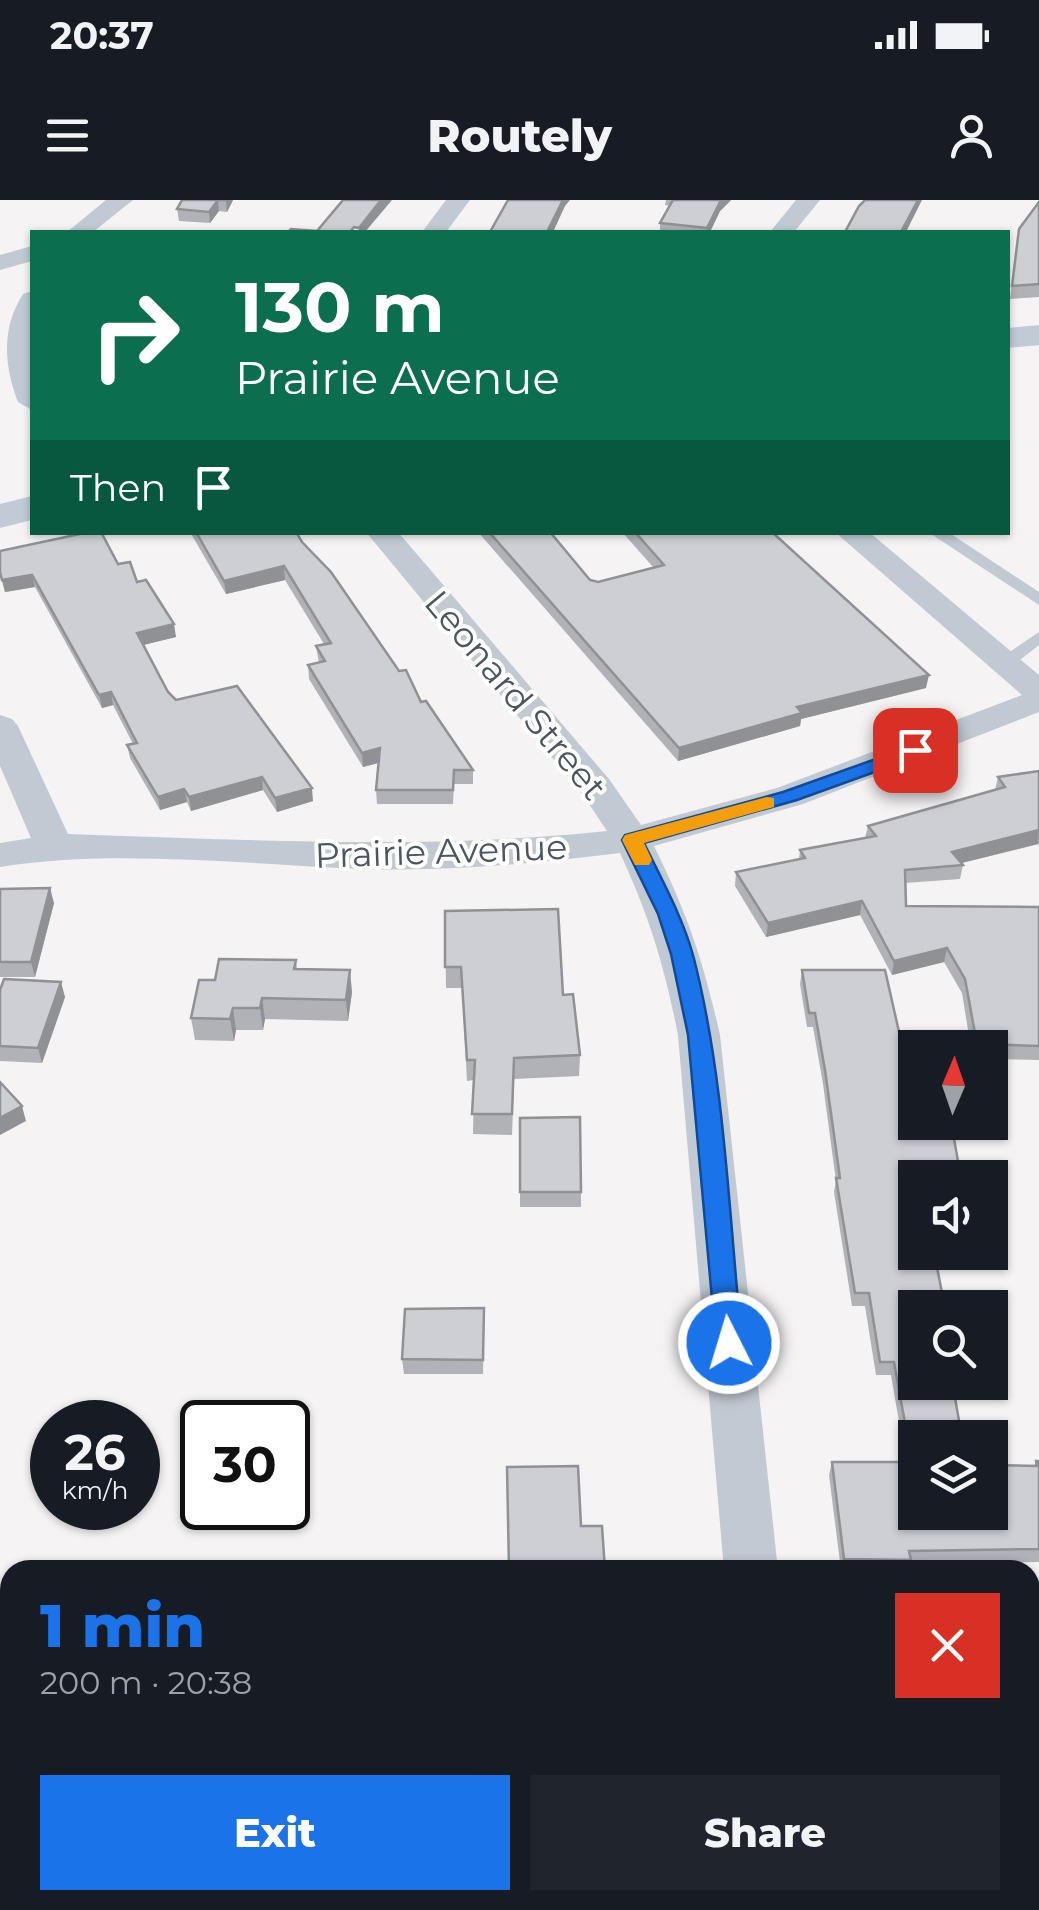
<!DOCTYPE html>
<html lang="en">
<head>
<meta charset="utf-8">
<style>
  body { margin:0; font-family:Montserrat,sans-serif; background:#20242c; color:#f1f3f6; height:100vh; display:flex; flex-direction:column; font-size:38px; white-space:nowrap }
  * { box-sizing:border-box; margin:0 }
  p { font-size:32px; color:#9ea1a6 }
  .icon { flex:none; width:55px; height:55px; fill:none; stroke:currentColor; stroke-width:2; stroke-linecap:round; stroke-linejoin:round }
  .map { position:relative; flex:1; overflow:hidden }
  .panel { position:absolute; left:0px; top:1360px; width:1040px; height:350px; display:flex; flex-direction:column; background:#171b24; border-radius:30px 30px 0 0; box-shadow:0 2px 8px #0004 }
  .panel>* { flex:none }
  .guide { position:absolute; left:30px; top:30px; width:980px; height:305px; border-radius:0px; box-shadow:0 2px 8px #0004; background:#0b6e4f; color:#fff; overflow:hidden }
  .needle { width:65px; rotate:2deg }
  .buttons { position:absolute; left:898px; top:830px; display:grid; gap:20px }
  .buttons a { display:grid; place-items:center; width:110px; height:110px; border-radius:0px; background:#171b24; box-shadow:0 2px 8px #0004; font-size:50px }
  .speed { position:absolute; left:30px; top:1200px; display:flex; gap:20px; font-size:50px; font-weight:700; text-align:center }
  .speed>* { display:grid; place-content:center; width:130px; height:130px; border-radius:50%; background:#171b24; box-shadow:0 2px 8px #0004; line-height:1 }
  .speed small { font-size:25px; font-weight:400 }
  .speed .limit { border:5px solid #111; border-radius:15px; background:#fff; color:#111 }
  .pin { position:absolute; display:grid; place-items:center; width:85px; height:85px; color:#fff; margin:-42px; border-radius:20px; box-shadow:0 5px 15px #0006 }
  .me { position:absolute; width:110px; margin:-55px; rotate:355deg; stroke-linejoin:round; filter:drop-shadow(0 0 8px #0008) }
  .turn { display:flex; align-items:center; gap:35px; height:210px; padding:0 40px; font-size:45px }
  .turn .icon { width:130px; height:130px; stroke-width:2.5 }
  .turn b { display:block; font-size:70px; line-height:85px }
  .then { display:flex; align-items:center; height:95px; padding:0 40px; background:#0003; gap:20px; font-size:38px }
  .round { display:grid; place-items:center; flex:none; width:105px; height:105px; border-radius:0px; background:#20242c }
  .headline { display:flex; align-items:center; justify-content:space-between; height:170px; padding:0 40px }
  h1 { font-size:60px; font-weight:800; line-height:75px; color:#1a73e8 }
  .cta { display:flex; gap:20px; margin-top:auto; padding:20px 40px }
  .cta a { flex:1; height:115px; border-radius:0px; background:#1a73e8; color:#fff; font-size:40px; font-weight:800; line-height:115px; text-align:center }
  .cta a+a { background:#20242c; color:#f1f3f6 }
  .status { display:flex; justify-content:space-between; align-items:center; height:70px; padding:0 50px; background:#171b24; direction:ltr }
  .status svg { height:28px; fill:currentColor }
  header { display:flex; justify-content:space-between; align-items:center; height:130px; padding:0 40px; background:#171b24; font-size:45px; font-weight:800 }
  .map>svg:first-child { display:block }
</style>
</head>
<body>
<div class="status"><b>20:37</b><svg viewBox="0 0 49 12"><path d="M0 12V9h3v3zM5 12V6h3v6zM10 12V3h3v9zM15 12V0h3v12zM26 1h20v11H26zM47 4h2v5h-2z"/></svg></div>
<header><svg class="icon" aria-label="menu" viewBox="0 0 24 24"><path d="M4 6h16M4 12h16M4 18h16"/></svg>Routely<svg class="icon" aria-label="person" viewBox="0 0 24 24"><circle cx="12" cy="8" r="4"/><path d="M4 21q1-7 8-7t8 7"/></svg></header>
<div class="map">
<svg width="1039" height="1710" viewBox="0 0 1039 1710">
  <rect width="100%" height="100%" fill="#f5f3f3"/>
  <g fill="none" stroke-linecap="round" stroke-linejoin="round">
    <g fill="#c1cad2" fill-rule="evenodd">
      <polygon points="928,332 948,332 1039,392 1039,405"/>
      <polygon points="1039,432 1039,445 1011,467 999,467 999,459"/>
    </g>
    <g fill="#c1cad2" fill-rule="evenodd">
      <polygon points="106,0 133,0 93,32 67,32"/>
      <polygon points="446,0 470,0 446,32 422,32"/>
      <polygon points="796,0 820,0 794,32 770,32"/>
      <polygon points="32,46 32,61 0,70 0,55"/>
      <path d="M32 91V210L18 202C4 166 1 128 23 94Z"/>
      <path d="M366 332H398L609 579 641 625 777 588 1022 495 835 332H869L1039 475V512L803 604 654 646C688 715 703 760 720 835L778 1370H724L678 835C664 765 650 718 620 653 537 663 451 672 367 669 251 665 113 648 0 667V643L31 638 0 566V515L12 519 18 526 68 634C248 640 427 650 607 631L583 595Z"/>
      <polygon points="1039,1531 1039,1589 1030,1590 1030,1532"/>
      <polygon points="10,1640 11,1700 0,1701 0,1641"/>
      <polygon points="756,1700 818,1700 819,1710 757,1710"/>
    </g>
    <g fill="#c1cbd6" fill-rule="evenodd">
      <polygon points="1039,125 1039,145 1008,148 1008,128"/>
      <polygon points="32,296 32,320 0,328 0,304"/>
    </g>
  </g>
  <g fill="#b0b2b7">
    <polygon points="182,0 233,0 227,12 219,11 210,23 179,21 177,9"/>
    <polygon points="666,0 731,0 720,11 710,32 660,32 660,23 670,6 665,5"/>
    <polygon points="1039,2 1039,97 1010,99 1019,29"/>
    <polygon points="190,332 296,332 473,570 473,584 454,584 453,604 377,604 376,590 379,563 363,567 309,479 308,465 319,463 316,446 324,444 285,380 226,394"/>
    <polygon points="478,332 550,332 590,380 598,382 654,368 622,332 772,332 926,488 801,519 800,526 678,561"/>
    <polygon points="118,364 137,382 176,437 143,445 168,492 176,500 313,601 277,612 263,590 191,611 187,602 160,610 130,558 127,545 133,544 113,505 102,508 35,387 5,392 0,373"/>
    <polygon points="1039,571 1039,646 1038,644 962,663 963,665 960,679 905,683 906,706 1039,707 1039,860 990,859 990,848 971,848 962,793 944,762 892,775 860,715 766,737 735,686 736,672 799,659 800,650 865,638 868,626 995,590 998,577"/>
    <polygon points="0,689 54,703 35,777 0,777"/>
    <polygon points="445,711 563,795 580,855 579,876 514,879 512,935 473,934 474,880 467,881 462,788 446,788"/>
    <polygon points="296,760 297,769 352,792 348,821 265,819 263,830 236,830 234,841 195,840 191,818 215,780"/>
    <polygon points="802,770 902,845 915,848 915,978 962,1186 958,1199 955,1199 915,1312 1034,1266 1036,1261 1039,1261 1039,1362 910,1363 908,1370 841,1370 829,1275 832,1262 906,1262 891,1175 876,1175 865,1106 852,1106 834,992 836,981 823,884 813,827 807,827 800,784"/>
    <polygon points="0,790 65,797 42,863 0,861"/>
    <polygon points="520,918 581,992 581,1007 520,1007"/>
    <polygon points="484,1108 483,1174 404,1174 402,1159"/>
  </g>
  <g fill="#909195">
    <polygon points="218,0 219,11 210,23 209,12"/>
    <polygon points="227,0 233,0 227,12 226,1"/>
    <polygon points="381,0 392,0 365,32 359,32 359,28"/>
    <polygon points="563,0 570,0 565,6 553,32 547,32"/>
    <polygon points="721,0 731,0 720,11 710,32 706,32 707,28"/>
    <polygon points="918,0 922,0 906,32 901,32"/>
    <polygon points="284,366 285,380 226,394 224,381"/>
    <polygon points="32,375 35,387 5,392 2,380"/>
    <polygon points="174,424 176,437 139,446 137,433"/>
    <polygon points="929,475 926,488 801,519 800,526 678,561 679,548 797,507"/>
    <polygon points="111,492 113,505 102,508 99,495"/>
    <polygon points="380,548 381,562 363,567 362,553"/>
    <polygon points="262,577 263,590 191,611 189,597"/>
    <polygon points="312,588 313,601 277,612 275,598"/>
    <polygon points="184,589 187,602 160,610 158,597"/>
    <polygon points="1039,630 1038,644 949,666 952,652"/>
    <polygon points="50,688 54,703 35,777 31,762"/>
    <polygon points="862,701 860,715 766,737 768,723"/>
    <polygon points="947,748 944,762 892,775 894,761"/>
    <polygon points="350,770 352,792 348,821 346,800"/>
    <polygon points="61,782 65,797 42,863 38,848"/>
    <polygon points="262,798 265,819 263,830 260,808"/>
    <polygon points="233,808 236,830 234,841 230,819"/>
    <polygon points="22,906 26,921 0,935 0,918"/>
  </g>
  <g fill="#cdcfd5" stroke="#909195" stroke-width="2.5">
    <polygon points="182,0 227,0 218,0 209,12 177,9"/>
    <polygon points="343,0 381,0 359,28 354,27 350,32 288,32 291,29 317,31"/>
    <polygon points="508,0 563,0 547,32 490,32"/>
    <polygon points="673,0 721,0 707,28 660,23"/>
    <polygon points="865,0 918,0 901,32 845,32 859,6"/>
    <polygon points="1039,2 1039,84 1012,86 1019,29"/>
    <polygon points="89,332 101,332 118,364 130,362 137,382 146,380 174,424 137,433 168,492 176,500 237,486 312,588 275,598 262,577 189,597 184,589 158,597 127,545 137,543 111,492 99,495 32,375 2,380 0,372 0,351"/>
    <polygon points="196,332 296,332 302,342 331,372 399,471 406,470 421,502 426,501 473,570 454,570 453,590 376,590 380,548 362,553 308,465 325,461 316,446 331,443 284,366 224,381"/>
    <polygon points="489,332 550,332 590,380 598,382 664,365 635,332 772,332 929,475 797,507 802,513 679,548"/>
    <polygon points="1039,571 1039,630 952,652 963,665 905,670 906,706 1039,707 1039,846 977,844 965,779 947,748 894,761 862,701 768,723 736,672 805,658 800,650 876,636 868,626 1005,587 998,577"/>
    <polygon points="50,688 31,762 0,762 0,689"/>
    <polygon points="558,709 563,795 573,794 580,855 514,858 512,914 472,914 475,860 467,860 461,767 445,767 445,711"/>
    <polygon points="219,759 296,760 294,769 350,770 346,800 262,798 260,808 233,808 230,819 191,818 199,780 215,780"/>
    <polygon points="802,770 885,770 902,845 966,846 915,848 915,922 951,922 958,961 986,962 989,978 915,978 915,1052 934,1052 945,1108 915,1108 915,1182 961,1182 962,1186 953,1186 962,1238 915,1238 915,1312 990,1312 990,1265 1037,1266 1036,1261 1039,1261 1039,1349 909,1351 911,1360 844,1359 832,1262 912,1262 894,1162 880,1162 869,1093 855,1093 836,978 840,978 825,870 815,813 809,813"/>
    <polygon points="4,779 61,782 38,848 0,846 0,790"/>
    <polygon points="0,882 22,906 0,918"/>
    <polygon points="580,917 581,992 520,992 520,918"/>
    <polygon points="484,1108 483,1160 402,1159 405,1109"/>
    <polygon points="578,1266 581,1326 602,1326 605,1370 509,1370 507,1267"/>
  </g>
  <path fill="#1a73e8" stroke="#114b97" stroke-width="2.5" d="M915 545 922 546V555L797 600 644 643C662 680 682 716 693 755 725 877 729 1018 742 1143L738 1151 729 1154 720 1151 716 1143 688 835 671 754 658 714 622 640 625 635 783 592Z"/>
  <polygon fill="#f59e0b" points="767,597 774,598 774,607 644,643 652,660 649,665 635,665 622,640 625,635"/>
  <g text-anchor="middle" dominant-baseline="central" stroke-width="8" stroke-linejoin="round" paint-order="stroke">
    <g font-size="35" fill="#4a5661" stroke="#fff">
      <text transform="translate(516 495) rotate(50)">Leonard Street</text>
      <text transform="translate(441 651) rotate(-2)">Prairie Avenue</text>
    </g>
  </g>
</svg>
<div class="buttons">
<a><svg class="needle" viewBox="-14 -14 28 28"><path d="M0-13l5 13h-10z" fill="#e53935"/><path d="M0 13l5-13h-10z" fill="#9ea1a6"/></svg></a>
<a><svg class="icon" aria-label="sound" viewBox="0 0 24 24"><path d="M4 9h4l5-4v14l-5-4H4zM17 9q2 3 0 6"/></svg></a>
<a><svg class="icon" aria-label="search" viewBox="0 0 24 24"><circle cx="10" cy="10" r="6"/><path d="M15 15l6 6"/></svg></a>
<a><svg class="icon" aria-label="layers" viewBox="0 0 24 24"><path d="M12 4l9 5-9 5-9-5zM3 14l9 5 9-5"/></svg></a>
</div>
<div class="speed"><div>26<small>km/h</small></div><div class="limit">30</div></div>
<div class="pin" style="left:915px;top:550px;background:#d93025"><svg class="icon" aria-label="arrive" viewBox="0 0 24 24"><path d="M6 21V4h12l-3 4 3 4H6"/></svg></div>
<svg class="me" style="left:729px;top:1143px" viewBox="-20 -20 40 40"><circle r="17" fill="#1a73e8" stroke="#fff" stroke-width="3"/><path d="M0-11L8 9 0 5-8 9z" fill="#fff"/></svg>
<div class="guide">
<div class="turn"><svg class="icon" aria-label="right" viewBox="0 0 24 24"><path d="M7 20v-9h11M14 6l5 5-5 5"/></svg><div><b>130 m</b>Prairie Avenue</div></div>
<div class="then">Then<svg class="icon" aria-label="arrive" viewBox="0 0 24 24"><path d="M6 21V4h12l-3 4 3 4H6"/></svg></div>
</div>
<section class="panel">
<div class="headline"><div><h1>1 min</h1><p>200 m · 20:38</p></div><a class="round" style="background:#d93025;color:#fff"><svg class="icon" aria-label="close" viewBox="0 0 24 24"><path d="M6 6l12 12M18 6L6 18"/></svg></a></div>
<div class="cta"><a>Exit</a><a>Share</a></div>
</section>
</div>
</body>
</html>
